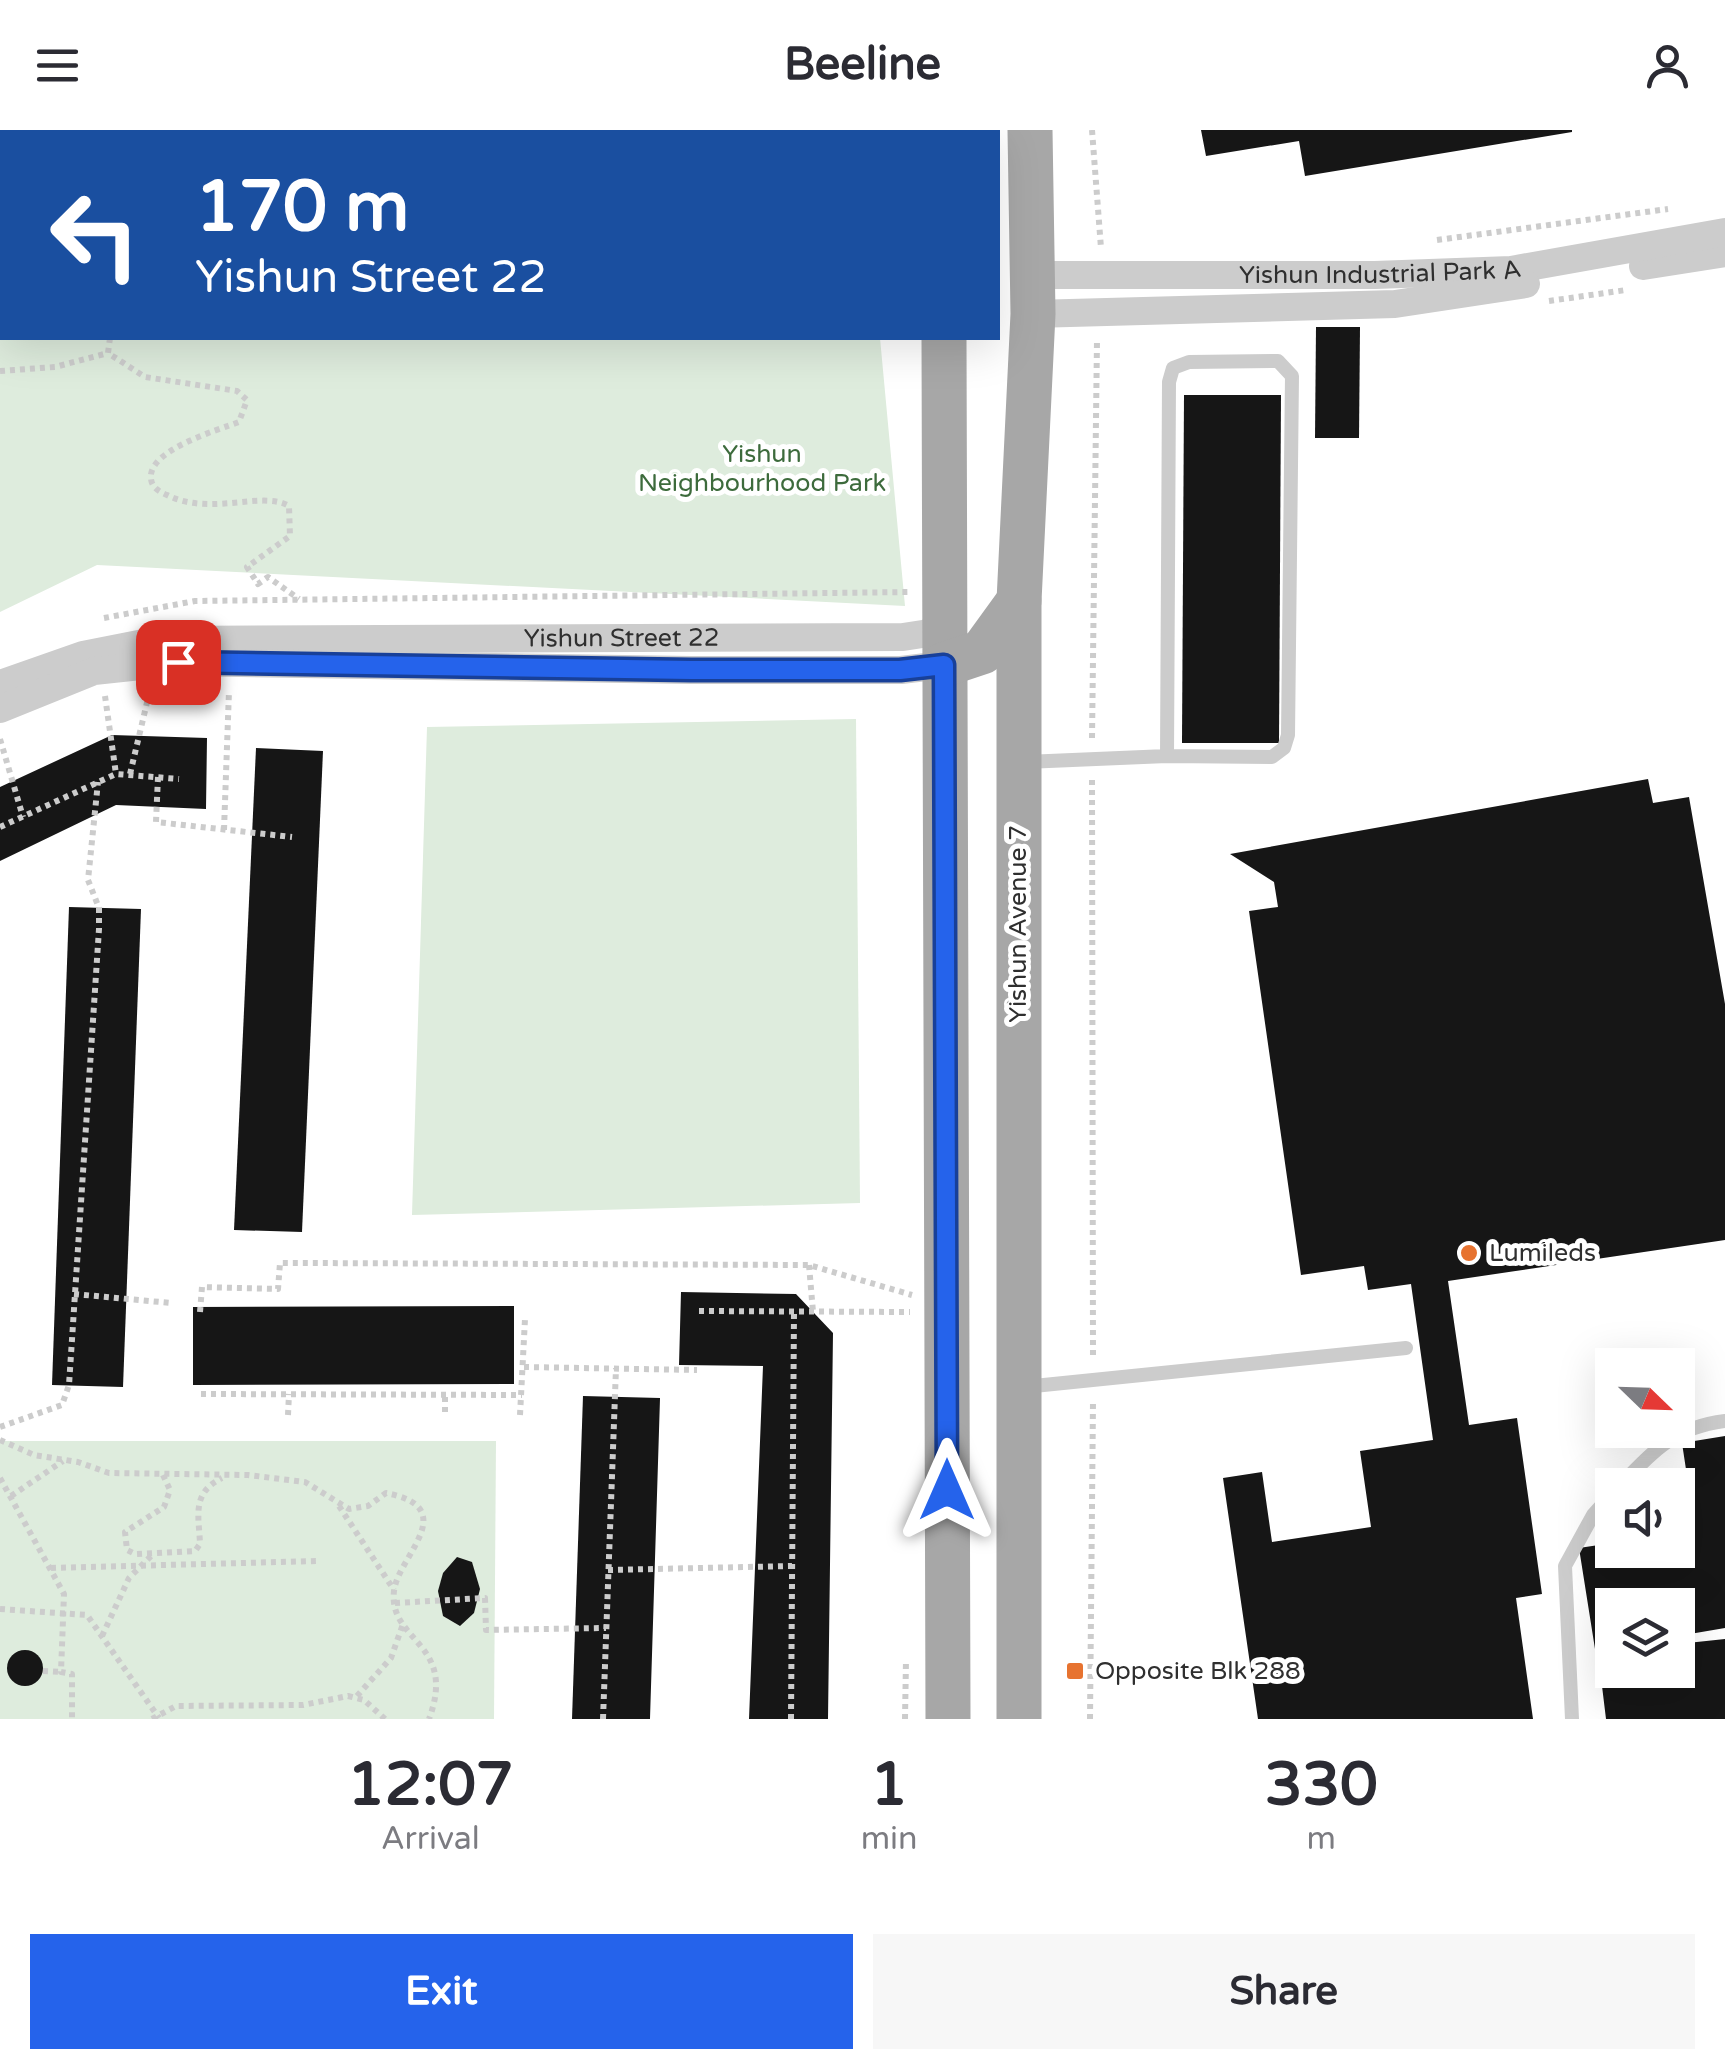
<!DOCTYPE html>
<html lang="en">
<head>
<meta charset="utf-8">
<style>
  body { margin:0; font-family:"Varela Round",sans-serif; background:#f7f7f7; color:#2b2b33; height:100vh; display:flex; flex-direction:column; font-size:38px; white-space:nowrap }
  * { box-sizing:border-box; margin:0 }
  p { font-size:32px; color:#7c7c81 }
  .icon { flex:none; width:55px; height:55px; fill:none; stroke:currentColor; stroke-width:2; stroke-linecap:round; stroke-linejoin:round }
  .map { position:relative; height:1589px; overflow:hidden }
  .panel { display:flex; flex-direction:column; background:#fff; flex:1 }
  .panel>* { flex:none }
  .banner { position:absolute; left:0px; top:0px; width:1000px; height:210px; box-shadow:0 10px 40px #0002; background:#1a4fa0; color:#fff; overflow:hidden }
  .needle { width:65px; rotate:113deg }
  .fabs { position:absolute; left:1595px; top:1218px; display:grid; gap:20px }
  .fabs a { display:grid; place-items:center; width:100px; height:100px; border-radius:0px; background:#fff; box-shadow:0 10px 40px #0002; font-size:50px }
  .pin { position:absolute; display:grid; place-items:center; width:85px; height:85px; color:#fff; margin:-42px; border-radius:20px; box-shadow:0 5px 15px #0006 }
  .me { position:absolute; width:110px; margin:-55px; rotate:0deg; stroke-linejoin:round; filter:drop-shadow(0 0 8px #0008) }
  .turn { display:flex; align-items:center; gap:35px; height:210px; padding:0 30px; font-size:45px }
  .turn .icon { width:130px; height:130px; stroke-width:2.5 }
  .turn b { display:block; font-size:70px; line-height:85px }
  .eta { display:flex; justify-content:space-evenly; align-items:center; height:170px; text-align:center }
  .eta b { font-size:60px; font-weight:700; line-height:70px }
  .cta { display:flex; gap:20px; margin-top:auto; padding:20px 30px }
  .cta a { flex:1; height:115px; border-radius:0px; background:#2563eb; color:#fff; font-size:40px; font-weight:700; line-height:115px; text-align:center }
  .cta a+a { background:#f7f7f7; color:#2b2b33 }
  header { display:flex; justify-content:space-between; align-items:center; height:130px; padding:0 30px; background:#fff; font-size:45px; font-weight:700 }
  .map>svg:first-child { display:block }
</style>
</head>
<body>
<header><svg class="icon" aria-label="menu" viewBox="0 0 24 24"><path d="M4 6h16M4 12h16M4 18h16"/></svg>Beeline<svg class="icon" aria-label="person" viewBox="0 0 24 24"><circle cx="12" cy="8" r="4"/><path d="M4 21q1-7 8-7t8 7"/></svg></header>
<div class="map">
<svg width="1725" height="1589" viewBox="0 0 1725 1589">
  <rect width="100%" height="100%" fill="#fff"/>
  <g fill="#deecdd">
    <polygon points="0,0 865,0 2,2 2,208 880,208 905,476 97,435 0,482"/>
    <polygon points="856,589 860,1073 412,1085 427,597"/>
    <polygon points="0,1311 496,1311 494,1589 0,1589"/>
  </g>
  <g fill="#161616">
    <polygon points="1201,0 1572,0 1572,2 1305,46 1299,11 1206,26"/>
    <polygon points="1316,197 1360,197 1359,308 1315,308"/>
    <polygon points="1184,265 1281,265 1279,613 1182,613"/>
    <polygon points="112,605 207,608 206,679 116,675 0,731 0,657"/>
    <polygon points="256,618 323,621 302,1102 234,1100"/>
    <polygon points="1648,649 1653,673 1689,667 1725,874 1725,1110 1448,1151 1469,1295 1517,1288 1542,1464 1516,1468 1533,1589 1258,1589 1223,1348 1262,1342 1272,1412 1371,1397 1360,1321 1433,1310 1411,1154 1368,1160 1364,1136 1301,1145 1249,781 1278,777 1274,752 1230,724"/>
    <polygon points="69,777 141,779 123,1257 52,1255"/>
    <polygon points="681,1162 796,1164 833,1203 828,1589 749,1589 763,1236 679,1235"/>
    <polygon points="514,1176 514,1254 193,1255 193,1177"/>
    <polygon points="583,1266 660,1268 650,1589 572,1589"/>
    <polygon points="1725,1306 1725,1498 1678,1506 1678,1475 1612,1475 1612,1516 1595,1519 1579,1418 1612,1413 1612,1420 1678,1420 1678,1355 1652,1351 1687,1346 1682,1313"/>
    <polygon points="457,1427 472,1432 480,1459 474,1483 460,1496 443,1486 438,1461 443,1443"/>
    <polygon points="1725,1509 1725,1589 1606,1589 1598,1523 1612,1521 1612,1540 1678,1540 1678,1514"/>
    <circle cx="25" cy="1538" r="18"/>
  </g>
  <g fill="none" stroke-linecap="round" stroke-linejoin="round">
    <g stroke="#ccc" stroke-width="6" stroke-dasharray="5 5" stroke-linecap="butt">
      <polyline points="1092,0 1101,118"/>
      <polyline points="339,2 347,0"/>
      <polyline points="0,87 2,87"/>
      <polyline points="1437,110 1668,79"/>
      <polyline points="1549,171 1626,160"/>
      <path d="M110 208 108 223 145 247 237 261 247 270 239 292C218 300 147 320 151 349 152 358 160 362 167 365 211 387 261 360 289 376L290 406 247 437 258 454 268 447 299 469"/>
      <polyline points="0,241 55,237 108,223"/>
      <polyline points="104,488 195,471 909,462"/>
      <polyline points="105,566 116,644"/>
      <polyline points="1092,608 1097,210"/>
      <polyline points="0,609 23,687"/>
      <polyline points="130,644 150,560"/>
      <polyline points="158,647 156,692 292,707"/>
      <polyline points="1092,650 1093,1228"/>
      <polyline points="0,697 116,644 179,649"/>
      <polyline points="224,700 229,561"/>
      <polyline points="809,1135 813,1182"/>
      <polyline points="74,1164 171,1173"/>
      <polyline points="699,1181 910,1182"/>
      <polyline points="200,1182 202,1157 278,1159 280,1133 306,1133 809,1135 912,1165"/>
      <polyline points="524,1237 697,1240"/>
      <polyline points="201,1264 522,1265"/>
      <polyline points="445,1282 445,1265"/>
      <polyline points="288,1285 289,1264"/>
      <polyline points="520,1285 525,1189"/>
      <polyline points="0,1297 62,1275 69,1255 99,799 99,778 88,750 98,652"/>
      <path d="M0 1310 34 1325 78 1332 109 1343 248 1345 305 1352 349 1379 368 1376 386 1363C463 1378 398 1426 394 1461 388 1512 458 1512 429 1589"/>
      <path d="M163 1345 170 1360 164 1377 125 1402 127 1420 135 1424 195 1421 200 1414C199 1386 191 1363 222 1348"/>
      <polyline points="0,1348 64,1464 61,1542 72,1544 72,1589"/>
      <polyline points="11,1366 63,1331"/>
      <polyline points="339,1376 394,1460"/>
      <polyline points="51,1438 318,1431"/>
      <polyline points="608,1440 792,1436"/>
      <polyline points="395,1473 485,1468 486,1500 606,1498"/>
      <polyline points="0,1479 87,1485 159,1588"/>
      <polyline points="102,1506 129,1448 152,1425"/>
      <polyline points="43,1541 61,1542"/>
      <polyline points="357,1566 391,1528 403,1494"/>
      <polyline points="152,1589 176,1576 303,1575 348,1566 364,1570 385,1589"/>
      <polyline points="603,1589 616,1238"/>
      <polyline points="791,1589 794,1182"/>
      <polyline points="905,1589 906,1530"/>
      <polyline points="1090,1589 1093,1270"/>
    </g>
    <g stroke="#ccc" stroke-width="14">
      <polyline points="556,2 556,0"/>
      <polyline points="0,131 2,134"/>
      <polyline points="1025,632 1167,626 1272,627 1284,618 1288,605 1292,246 1278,231 1189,232 1173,238 1169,252 1167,626"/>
      <polyline points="1024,1257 1406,1218"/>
      <path d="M1621 1355C1653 1320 1676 1297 1725 1291"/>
      <polyline points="1572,1589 1565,1436 1593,1385 1612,1364"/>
    </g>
    <g stroke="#ccc" stroke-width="28">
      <polyline points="1643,136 1725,123"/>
      <path id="s1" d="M1030 145H1375L1511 140 1725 102"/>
      <polyline points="1033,184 1395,174 1526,154"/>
      <path id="s2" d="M0 554 83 525 159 510 903 507 929 503 943 489"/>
      <polyline points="0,579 94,541 178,532 691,540 901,540 943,535"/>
    </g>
    <g stroke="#a7a7a7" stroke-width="45">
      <polyline points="944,2 944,0"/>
      <polyline points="944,208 948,1589"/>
      <polyline points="943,535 982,522 1019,471"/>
      <polyline points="1019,1589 1019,471 1033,184 1030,0"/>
    </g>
  </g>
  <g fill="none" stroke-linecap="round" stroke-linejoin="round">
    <defs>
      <polyline id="route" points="178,532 691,540 900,540 944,535 947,1360"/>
    </defs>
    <use href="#route" stroke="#184099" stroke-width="25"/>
    <use href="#route" stroke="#2563eb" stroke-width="18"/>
  </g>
  <g fill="#e77330" stroke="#fff" stroke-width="4">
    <circle cx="1469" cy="1123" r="10"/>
    <rect x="1065" y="1531" width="20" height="20" rx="5"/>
  </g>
  <g text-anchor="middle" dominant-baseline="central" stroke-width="10" stroke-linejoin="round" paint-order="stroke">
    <g font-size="25" fill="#2f2f2f" stroke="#fff">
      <text stroke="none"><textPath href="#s1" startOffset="350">Yishun Industrial Park A</textPath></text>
      <text stroke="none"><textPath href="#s2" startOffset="628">Yishun Street 22</textPath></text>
      <text transform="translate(1018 794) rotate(-90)">Yishun Avenue 7</text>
    </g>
    <g font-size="25" fill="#3d6b3c" stroke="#fff">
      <text x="762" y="324">Yishun<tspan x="762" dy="29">Neighbourhood Park</tspan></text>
    </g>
    <g font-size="25" fill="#2f2f2f" stroke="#fff" text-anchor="start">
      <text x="1489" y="1123">Lumileds</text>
      <text x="1095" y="1541">Opposite Blk 288</text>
    </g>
  </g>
</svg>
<div class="fabs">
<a><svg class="needle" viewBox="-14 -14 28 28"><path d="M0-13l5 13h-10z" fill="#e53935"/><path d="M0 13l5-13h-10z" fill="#7c7c81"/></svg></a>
<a><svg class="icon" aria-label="sound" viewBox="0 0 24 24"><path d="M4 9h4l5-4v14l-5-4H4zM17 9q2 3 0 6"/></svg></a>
<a><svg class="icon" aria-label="layers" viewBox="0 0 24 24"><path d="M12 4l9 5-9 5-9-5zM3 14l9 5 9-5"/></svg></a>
</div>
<div class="pin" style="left:178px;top:532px;background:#d93025"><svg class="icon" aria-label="arrive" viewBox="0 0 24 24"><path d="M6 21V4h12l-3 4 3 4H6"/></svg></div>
<svg class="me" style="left:947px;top:1360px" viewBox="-20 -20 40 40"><path d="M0-17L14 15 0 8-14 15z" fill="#2563eb" stroke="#fff" stroke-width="4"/></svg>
<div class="banner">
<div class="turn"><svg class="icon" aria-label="left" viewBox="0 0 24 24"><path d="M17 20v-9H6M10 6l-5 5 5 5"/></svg><div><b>170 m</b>Yishun Street 22</div></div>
</div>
</div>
<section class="panel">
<div class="eta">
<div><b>12:07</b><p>Arrival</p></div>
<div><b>1</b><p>min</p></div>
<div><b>330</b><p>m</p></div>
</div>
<div class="cta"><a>Exit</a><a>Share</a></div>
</section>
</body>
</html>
